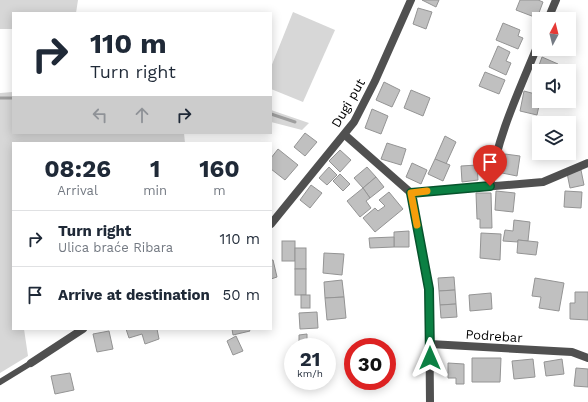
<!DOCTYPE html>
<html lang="en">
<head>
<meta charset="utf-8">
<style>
  body { margin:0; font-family:"Work Sans",sans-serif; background:#f6f6f7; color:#1f2937; height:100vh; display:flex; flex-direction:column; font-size:15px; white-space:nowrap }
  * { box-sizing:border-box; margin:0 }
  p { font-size:13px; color:#747a83 }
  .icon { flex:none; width:22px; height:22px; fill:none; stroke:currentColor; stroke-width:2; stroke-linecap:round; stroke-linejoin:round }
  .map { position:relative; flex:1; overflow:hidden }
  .drawer { position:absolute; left:12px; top:142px; width:260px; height:188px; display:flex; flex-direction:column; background:#fff; border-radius:0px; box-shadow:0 2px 10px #0003 }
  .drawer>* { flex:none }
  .banner { position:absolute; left:12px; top:12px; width:260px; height:122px; border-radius:0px; box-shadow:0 2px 10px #0003; background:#fff; color:#1f2937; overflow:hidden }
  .needle { width:26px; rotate:7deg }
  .buttons { position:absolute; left:532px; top:12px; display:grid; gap:8px }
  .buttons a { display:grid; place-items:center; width:44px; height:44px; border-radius:0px; background:#fff; box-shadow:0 2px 10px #0003; font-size:20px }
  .speed { position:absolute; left:284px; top:338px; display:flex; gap:8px; font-size:20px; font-weight:700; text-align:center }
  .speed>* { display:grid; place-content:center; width:52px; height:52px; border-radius:50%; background:#fff; box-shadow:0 2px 10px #0003; line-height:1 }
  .speed small { font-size:10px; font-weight:400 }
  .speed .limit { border:6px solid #d22; background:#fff; color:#111 }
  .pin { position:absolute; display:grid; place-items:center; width:34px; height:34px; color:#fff; margin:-41px -17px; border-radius:50% 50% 50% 0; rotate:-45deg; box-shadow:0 0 4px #0007 }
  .pin .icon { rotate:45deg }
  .me { position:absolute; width:44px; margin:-22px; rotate:0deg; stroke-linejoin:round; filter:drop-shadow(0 0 3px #0008) }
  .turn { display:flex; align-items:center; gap:14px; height:84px; padding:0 12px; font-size:18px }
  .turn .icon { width:52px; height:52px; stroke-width:2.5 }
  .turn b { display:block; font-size:28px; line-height:34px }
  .lanes { display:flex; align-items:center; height:38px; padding:0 12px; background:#0003; justify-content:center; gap:20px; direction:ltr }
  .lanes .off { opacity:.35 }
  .eta { display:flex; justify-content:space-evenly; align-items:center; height:68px; text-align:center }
  .eta b { font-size:24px; font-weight:700; line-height:28px }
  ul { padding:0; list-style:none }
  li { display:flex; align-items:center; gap:12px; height:56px; padding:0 12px; border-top:1px solid #e0e1e3 }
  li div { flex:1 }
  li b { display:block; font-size:15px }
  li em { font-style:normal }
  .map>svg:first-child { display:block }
</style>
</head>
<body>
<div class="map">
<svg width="588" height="402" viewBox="0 0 588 402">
  <rect width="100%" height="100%" fill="#fff"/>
  <g fill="#d7d7d7">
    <polygon points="0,0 78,0 76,13 13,13 13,29 0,29"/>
    <polygon points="293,12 335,30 303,102 271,89 271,67"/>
    <polygon points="13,92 13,133 184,133 185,143 13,143 13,329 24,329 28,356 0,373 0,93"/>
    <polygon points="271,110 309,123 302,130 271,122"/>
  </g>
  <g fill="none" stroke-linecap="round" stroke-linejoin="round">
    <g stroke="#9e9e9e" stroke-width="3">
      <polyline points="0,98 13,98"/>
      <polyline points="271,114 295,122"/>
    </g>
  </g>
  <g fill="#c0c0c0" stroke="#949494">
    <polygon points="422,0 439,0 436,7"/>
    <polygon points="520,0 538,0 543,2 537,18 516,10"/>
    <polygon points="418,8 432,12 426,29 413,24"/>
    <polygon points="503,23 520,30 518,36 523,38 518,49 496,40"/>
    <polygon points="498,46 510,52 506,61 511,63 506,75 489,67"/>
    <polygon points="542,57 558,64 555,71 539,71 539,81 534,79"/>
    <polygon points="485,72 505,80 499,94 479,86"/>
    <polygon points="384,82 400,90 392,107 376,100"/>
    <polygon points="411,90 430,98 423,116 404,108"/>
    <polygon points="524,91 539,95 539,101 540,101 537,115 520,111"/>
    <polygon points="372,109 388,116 381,134 365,128"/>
    <polygon points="305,133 317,142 305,156 294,147"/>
    <polygon points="445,136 456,142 446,164 435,159"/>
    <polygon points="387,143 406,149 401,165 381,159"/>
    <polygon points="278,149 298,165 285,180 271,169 271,158"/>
    <polygon points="340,150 351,160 340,172 329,161"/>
    <polygon points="505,154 520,156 517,176 502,173"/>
    <polygon points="435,159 450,165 443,181 428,174"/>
    <polygon points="412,163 427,170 421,184 406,177"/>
    <polygon points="477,165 478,180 462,182 461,166"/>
    <polygon points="329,167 337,175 327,185 319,178"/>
    <polygon points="367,167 376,177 363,188 354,178"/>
    <polygon points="581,170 584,185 570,188 567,173"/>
    <polygon points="340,174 350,184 343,191 333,181"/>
    <polygon points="376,177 384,187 370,198 363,188"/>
    <polygon points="311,185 322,193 310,208 300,200"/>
    <polygon points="363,188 370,198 366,201 371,208 360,217 347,201"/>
    <polygon points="496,191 515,193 513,212 495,210"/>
    <polygon points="565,191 582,192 581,208 564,207"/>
    <polygon points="389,192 403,209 375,232 363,218 375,208 378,211 385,206 379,200"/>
    <polygon points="476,193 491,193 492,228 480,228 480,219 477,219"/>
    <polygon points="514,220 530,222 528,241 518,240 518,242 503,241 505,230 513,231"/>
    <polygon points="409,231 409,247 394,247 394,232"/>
    <polygon points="481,233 501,234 500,260 480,258"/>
    <polygon points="394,237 394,247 370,248 369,238"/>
    <polygon points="518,240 538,242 536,255 517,253"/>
    <rect x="282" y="241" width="13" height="20"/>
    <rect x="295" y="248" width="11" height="21"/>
    <polygon points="324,253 344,254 342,275 323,273"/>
    <polygon points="271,260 273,260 277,277 271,279"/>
    <rect x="295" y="269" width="11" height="26"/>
    <polygon points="454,277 455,290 439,291 438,278"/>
    <polygon points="535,278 564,283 559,311 539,308 541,297 532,296"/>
    <polygon points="342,280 344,297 325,298 324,282"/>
    <polygon points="455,290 456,304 440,305 439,291"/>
    <polygon points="575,292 588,292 588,320 570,319 570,303 575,303"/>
    <polygon points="491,293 492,309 470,311 469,295"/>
    <rect x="301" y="295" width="9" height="13"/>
    <polygon points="344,297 346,318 327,320 325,298"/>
    <polygon points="456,304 457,317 441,318 440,305"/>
    <polygon points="317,312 318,328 300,329 299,313"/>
    <polygon points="126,329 157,329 159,339 145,344 142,334 129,338"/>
    <polygon points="232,329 249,329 250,331 233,335"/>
    <polygon points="109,331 113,349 97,352 93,334"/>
    <polygon points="307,334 307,344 299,344 299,335"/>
    <polygon points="236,336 243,351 233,355 227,341"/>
    <polygon points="472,358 501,358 500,382 472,382"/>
    <polygon points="533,359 535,377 514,379 512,361"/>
    <polygon points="562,359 564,374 546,376 544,362"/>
    <polygon points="448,363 464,364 464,384 456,384 456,378 448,378"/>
    <polygon points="576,368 588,369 588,387 574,386"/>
    <polygon points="70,373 74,390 55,394 51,376"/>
  </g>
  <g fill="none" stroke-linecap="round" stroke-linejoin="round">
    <polyline stroke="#505050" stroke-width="6" points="0,382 31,363"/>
    <g stroke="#505050" stroke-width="8">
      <polyline points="548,19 556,0"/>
      <polyline points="345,135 411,193 543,182 588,163"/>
      <path d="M490 186C497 136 520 89 539 42"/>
      <polyline points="411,193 429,289 430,402"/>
      <polyline points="271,224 354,122 375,81 411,0"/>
      <polyline points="430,344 572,352 588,358"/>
      <polyline points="31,363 83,329"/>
    </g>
  </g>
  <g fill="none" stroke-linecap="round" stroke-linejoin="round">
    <defs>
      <polyline id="route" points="430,358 429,289 411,193 490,186"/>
    </defs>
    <use href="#route" stroke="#07532c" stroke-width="10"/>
    <use href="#route" stroke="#0b8043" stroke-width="7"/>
    <polyline stroke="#f59e0b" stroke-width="7" points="417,225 411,193 427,191"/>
  </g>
  <g text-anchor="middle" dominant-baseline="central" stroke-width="4" stroke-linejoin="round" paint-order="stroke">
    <g font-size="13" fill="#000" stroke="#fff">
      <text transform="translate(348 103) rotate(-60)">Dugi put</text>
      <text transform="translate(494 336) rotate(4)">Podrebar</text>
    </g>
  </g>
</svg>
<div class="buttons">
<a><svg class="needle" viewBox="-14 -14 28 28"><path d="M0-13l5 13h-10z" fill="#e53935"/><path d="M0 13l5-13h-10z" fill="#747a83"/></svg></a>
<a><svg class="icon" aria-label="sound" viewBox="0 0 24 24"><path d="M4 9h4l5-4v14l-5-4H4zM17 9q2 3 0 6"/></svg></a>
<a><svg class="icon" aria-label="layers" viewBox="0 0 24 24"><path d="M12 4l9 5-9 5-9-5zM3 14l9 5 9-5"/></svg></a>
</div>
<div class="speed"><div>21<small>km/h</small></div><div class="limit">30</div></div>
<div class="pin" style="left:490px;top:186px;background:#d93025"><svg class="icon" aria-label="arrive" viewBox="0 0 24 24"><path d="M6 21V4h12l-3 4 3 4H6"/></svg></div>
<svg class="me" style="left:430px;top:358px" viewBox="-20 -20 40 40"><path d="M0-17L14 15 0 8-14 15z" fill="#0b8043" stroke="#fff" stroke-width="4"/></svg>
<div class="banner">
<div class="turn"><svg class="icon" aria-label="right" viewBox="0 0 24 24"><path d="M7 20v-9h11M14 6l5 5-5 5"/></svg><div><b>110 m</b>Turn right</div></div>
<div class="lanes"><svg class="icon off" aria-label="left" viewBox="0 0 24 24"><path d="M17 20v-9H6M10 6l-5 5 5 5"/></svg><svg class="icon off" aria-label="ahead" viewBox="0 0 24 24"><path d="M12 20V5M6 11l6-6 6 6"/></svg><svg class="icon" aria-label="right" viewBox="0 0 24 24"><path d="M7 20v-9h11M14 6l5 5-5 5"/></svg></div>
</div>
<section class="drawer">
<div class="eta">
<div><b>08:26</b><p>Arrival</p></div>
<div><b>1</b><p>min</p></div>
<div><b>160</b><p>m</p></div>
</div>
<ul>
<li><svg class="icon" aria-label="right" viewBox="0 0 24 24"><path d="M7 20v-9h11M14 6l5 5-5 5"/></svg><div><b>Turn right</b><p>Ulica braće Ribara</p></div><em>110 m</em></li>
<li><svg class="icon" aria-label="arrive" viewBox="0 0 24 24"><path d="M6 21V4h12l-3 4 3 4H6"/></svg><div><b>Arrive at destination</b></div><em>50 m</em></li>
</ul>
</section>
</div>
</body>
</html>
